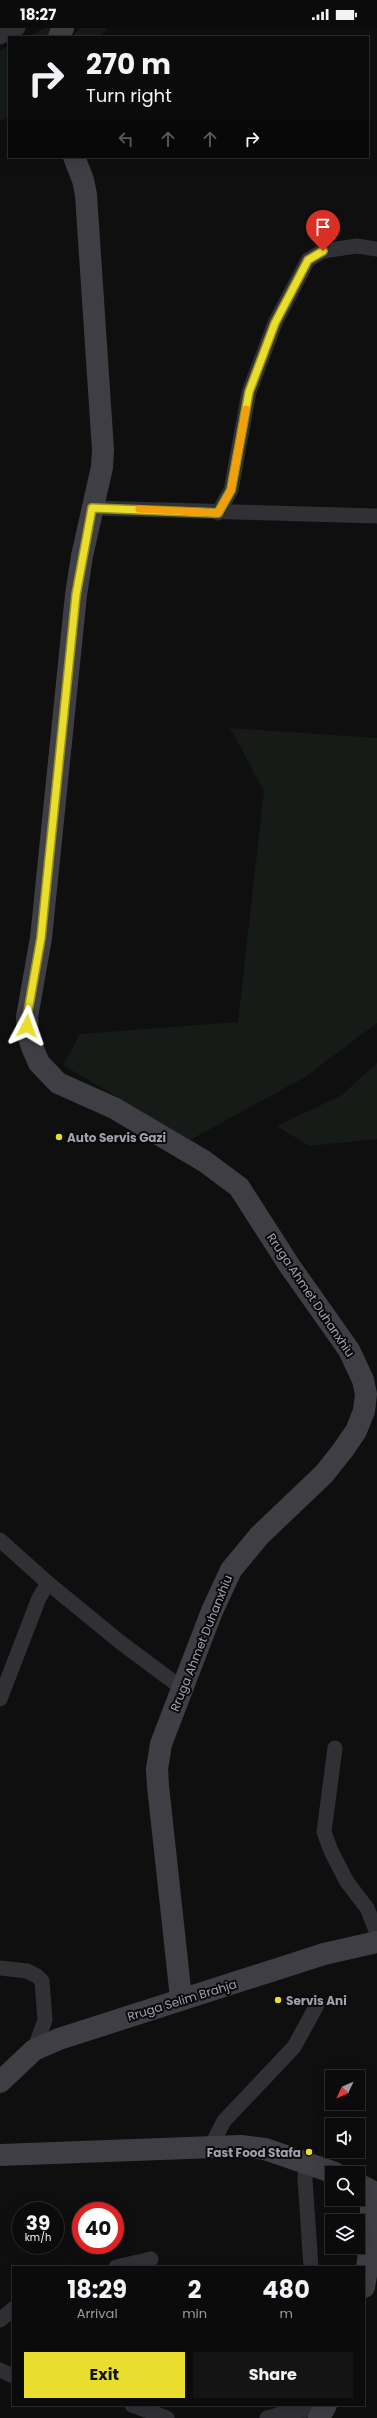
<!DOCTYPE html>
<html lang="en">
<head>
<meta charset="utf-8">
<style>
  body { margin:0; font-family:Poppins,sans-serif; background:#141415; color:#f1f3f6; height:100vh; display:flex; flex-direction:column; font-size:15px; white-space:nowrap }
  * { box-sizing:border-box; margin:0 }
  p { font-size:13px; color:#9a9b9d }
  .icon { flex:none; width:22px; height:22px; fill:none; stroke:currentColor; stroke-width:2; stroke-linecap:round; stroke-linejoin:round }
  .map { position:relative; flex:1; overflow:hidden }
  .sheet { position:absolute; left:12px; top:2238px; width:353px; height:140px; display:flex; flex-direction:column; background:#0b0b0c; border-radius:0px; box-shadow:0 4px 16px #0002,0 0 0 1px #2b2b2d }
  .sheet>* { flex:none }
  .hud { position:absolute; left:8px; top:8px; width:361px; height:122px; border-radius:0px; box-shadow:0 4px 16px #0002,0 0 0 1px #2b2b2d; background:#0b0b0c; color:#f1f3f6; overflow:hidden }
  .needle { width:26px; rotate:226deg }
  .fabs { position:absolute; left:325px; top:2042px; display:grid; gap:8px }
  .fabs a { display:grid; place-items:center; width:40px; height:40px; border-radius:0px; background:#0b0b0c; box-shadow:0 4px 16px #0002,0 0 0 1px #2b2b2d; font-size:20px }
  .speed { position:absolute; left:12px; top:2174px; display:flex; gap:8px; font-size:20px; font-weight:700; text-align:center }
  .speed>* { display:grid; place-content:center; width:52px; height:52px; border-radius:50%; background:#0b0b0c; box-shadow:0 4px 16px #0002,0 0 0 1px #2b2b2d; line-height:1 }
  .speed small { font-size:10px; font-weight:400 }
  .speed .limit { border:6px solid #d22; background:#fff; color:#111 }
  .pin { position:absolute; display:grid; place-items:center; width:34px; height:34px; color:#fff; margin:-41px -17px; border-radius:50% 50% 50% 0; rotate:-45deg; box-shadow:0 0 4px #0007 }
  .pin .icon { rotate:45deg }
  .me { position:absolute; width:44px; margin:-22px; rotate:4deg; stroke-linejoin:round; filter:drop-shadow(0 0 3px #0008) }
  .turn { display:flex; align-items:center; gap:14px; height:84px; padding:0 12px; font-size:18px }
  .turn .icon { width:52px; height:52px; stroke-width:2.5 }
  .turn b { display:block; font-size:28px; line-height:34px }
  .lanes { display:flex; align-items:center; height:38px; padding:0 12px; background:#0003; justify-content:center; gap:20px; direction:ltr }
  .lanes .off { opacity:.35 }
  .eta { display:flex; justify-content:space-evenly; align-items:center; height:68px; text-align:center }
  .eta b { font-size:24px; font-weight:700; line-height:28px }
  .action { display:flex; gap:8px; margin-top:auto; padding:8px 12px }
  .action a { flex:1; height:46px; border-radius:0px; background:#e9dd2e; color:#111; font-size:16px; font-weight:700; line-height:46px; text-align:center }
  .action a+a { background:#141415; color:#f1f3f6 }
  .status { display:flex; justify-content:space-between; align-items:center; height:28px; padding:0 20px; background:#0b0b0c; direction:ltr }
  .status svg { height:11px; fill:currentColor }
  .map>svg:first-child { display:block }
</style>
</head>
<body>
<div class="status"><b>18:27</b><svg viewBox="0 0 49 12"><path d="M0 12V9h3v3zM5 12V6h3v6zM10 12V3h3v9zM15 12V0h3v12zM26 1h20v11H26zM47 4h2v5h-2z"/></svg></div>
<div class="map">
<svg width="377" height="2390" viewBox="0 0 377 2390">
  <rect width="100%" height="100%" fill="#0f0f10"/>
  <g fill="#161b18">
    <polygon points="44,0 52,0 48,9 28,9"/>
    <polygon points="80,0 107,0 100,9 72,9"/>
    <polygon points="9,18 9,89 0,93 0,23"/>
    <polygon points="230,700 377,710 377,995 305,1049 190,1112 63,1037 80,1006 238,994 264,763"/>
    <polygon points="377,1035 377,1111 309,1118 277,1098 342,1067"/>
  </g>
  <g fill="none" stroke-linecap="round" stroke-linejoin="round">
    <g stroke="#313035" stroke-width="15">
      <polyline points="0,9 18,0"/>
      <polyline points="92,480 377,488"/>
      <polyline points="218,485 231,462 249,364 275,295 308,232 323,223 357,218 377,221"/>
      <polyline points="0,1512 48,1555 120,1614 183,1661"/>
      <polyline points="0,1671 39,1570 48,1555"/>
      <polyline points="335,1720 324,1804 331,1823 347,1854 367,1880 377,1905"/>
      <polyline points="0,1940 27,1943 37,1948 42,1953 45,1992 34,2022"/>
      <polyline points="211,2118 224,2093 294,2019 317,1977"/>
      <polyline points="306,2136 305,2151 311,2239"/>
      <polyline points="116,2239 151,2231"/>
      <polyline points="0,2292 13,2281"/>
      <polyline points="0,2342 13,2348"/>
      <polyline points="132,2377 167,2390"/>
      <polyline points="267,2390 292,2383 323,2381"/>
    </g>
    <g stroke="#3f3e45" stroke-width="22">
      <polyline points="59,9 63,0"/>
      <polyline points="74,129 83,152 86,167 103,422 102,439 82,528 76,567 41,910 27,989 28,1006 32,1019 39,1035 58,1055 114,1080 204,1133 239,1159 289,1237 349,1322 363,1352 366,1366 364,1383 356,1403 343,1422 324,1446 259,1508 231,1542 212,1583 161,1716 157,1741 158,1758 181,1970"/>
      <polyline points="0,2054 34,2022 59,2011 324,1926 377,1914"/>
      <polyline points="0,2127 241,2118 265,2121 335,2145"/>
      <path d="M358 2156 370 2162C373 2195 370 2226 364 2259"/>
      <polyline points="319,2390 326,2377"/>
    </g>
  </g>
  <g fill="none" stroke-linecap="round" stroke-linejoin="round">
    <defs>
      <polyline id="route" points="27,998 27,989 41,910 76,567 92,480 218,485 231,462 249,364 275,295 308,232 323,223"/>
    </defs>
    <use href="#route" stroke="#97901e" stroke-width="10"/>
    <use href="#route" stroke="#e9dd2e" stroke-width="7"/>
    <polyline stroke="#f59e0b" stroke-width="7" points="139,481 218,485 231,462 246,381"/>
  </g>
  <g fill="#e9dd2e" stroke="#0a0a0b" stroke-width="1.5">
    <circle cx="59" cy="1109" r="4"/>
    <circle cx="278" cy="1972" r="4"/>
    <circle cx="309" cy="2124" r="4"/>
  </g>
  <g text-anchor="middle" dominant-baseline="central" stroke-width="4" stroke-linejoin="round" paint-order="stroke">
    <g font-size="12" font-weight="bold" fill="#a1a1b1" stroke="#0a0a0b" text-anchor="start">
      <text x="67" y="1109">Auto Servis Gazi</text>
      <text x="286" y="1972">Servis Ani</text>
      <text x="301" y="2124" text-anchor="end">Fast Food Stafa</text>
    </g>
    <g font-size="12" fill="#a1a1b1" stroke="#0a0a0b">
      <text transform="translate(311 1267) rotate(56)">Rruga Ahmet Duhanxhiu</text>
      <text transform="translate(201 1615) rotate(-68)">Rruga Ahmet Duhanxhiu</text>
      <text transform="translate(182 1972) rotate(-17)">Rruga Selim Brahja</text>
    </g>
  </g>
</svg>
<div class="fabs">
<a><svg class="needle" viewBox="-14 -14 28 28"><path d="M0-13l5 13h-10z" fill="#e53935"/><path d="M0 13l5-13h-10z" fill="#9a9b9d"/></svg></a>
<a><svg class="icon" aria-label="sound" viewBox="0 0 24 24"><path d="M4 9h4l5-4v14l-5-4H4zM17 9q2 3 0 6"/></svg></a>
<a><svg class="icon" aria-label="search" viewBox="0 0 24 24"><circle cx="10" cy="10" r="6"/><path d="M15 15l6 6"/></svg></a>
<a><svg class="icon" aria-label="layers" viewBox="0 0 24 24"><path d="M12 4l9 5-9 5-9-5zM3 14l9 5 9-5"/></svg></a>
</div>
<div class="speed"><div>39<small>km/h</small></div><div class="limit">40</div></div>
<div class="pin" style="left:323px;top:223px;background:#d93025"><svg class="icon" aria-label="arrive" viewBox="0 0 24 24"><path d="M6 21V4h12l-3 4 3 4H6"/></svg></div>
<svg class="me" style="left:27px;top:998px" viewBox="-20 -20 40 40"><path d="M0-17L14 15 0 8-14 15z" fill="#e9dd2e" stroke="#fff" stroke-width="4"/></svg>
<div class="hud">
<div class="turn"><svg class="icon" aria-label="right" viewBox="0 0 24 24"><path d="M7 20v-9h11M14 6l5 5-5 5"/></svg><div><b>270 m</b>Turn right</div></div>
<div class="lanes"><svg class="icon off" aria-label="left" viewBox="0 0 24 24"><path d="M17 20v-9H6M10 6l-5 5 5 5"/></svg><svg class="icon off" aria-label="ahead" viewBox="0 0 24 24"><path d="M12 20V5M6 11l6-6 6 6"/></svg><svg class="icon off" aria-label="ahead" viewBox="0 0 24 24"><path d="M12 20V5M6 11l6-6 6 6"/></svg><svg class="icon" aria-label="right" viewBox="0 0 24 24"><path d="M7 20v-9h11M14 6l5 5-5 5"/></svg></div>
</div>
<section class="sheet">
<div class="eta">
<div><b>18:29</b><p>Arrival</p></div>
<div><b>2</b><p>min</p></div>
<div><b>480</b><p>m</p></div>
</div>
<div class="action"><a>Exit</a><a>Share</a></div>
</section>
</div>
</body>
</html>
